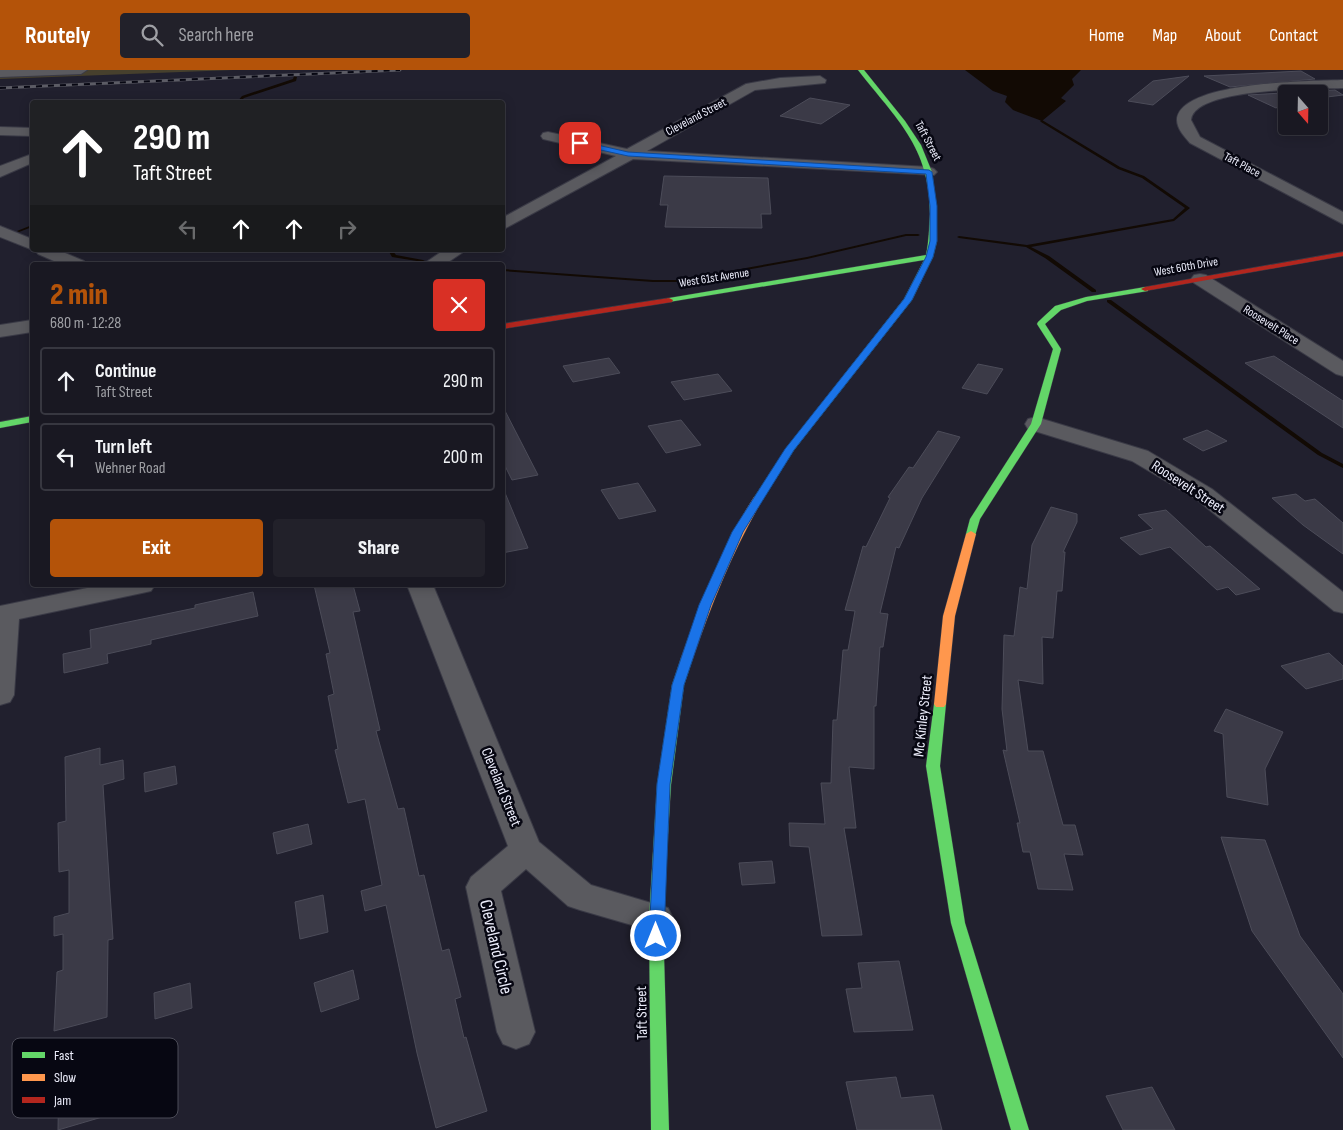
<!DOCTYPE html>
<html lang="en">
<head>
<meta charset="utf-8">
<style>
  body { margin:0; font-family:"Sofia Sans Condensed",sans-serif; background:#22212a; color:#f1f3f6; height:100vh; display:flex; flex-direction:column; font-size:19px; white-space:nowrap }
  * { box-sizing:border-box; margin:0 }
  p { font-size:16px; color:#9fa0a5 }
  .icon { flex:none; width:28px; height:28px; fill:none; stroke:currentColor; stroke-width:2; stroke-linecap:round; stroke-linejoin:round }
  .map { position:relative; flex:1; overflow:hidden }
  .details { position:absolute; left:30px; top:192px; width:475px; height:325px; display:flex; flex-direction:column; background:#191822; border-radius:5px; box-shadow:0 2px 12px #0003,0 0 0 1px #373740 }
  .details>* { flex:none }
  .hud { position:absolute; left:30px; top:30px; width:475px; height:152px; border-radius:5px; box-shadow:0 2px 12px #0003,0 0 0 1px #373740; background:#202124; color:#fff; overflow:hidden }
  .needle { width:32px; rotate:160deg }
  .controls { position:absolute; left:1278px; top:15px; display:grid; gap:10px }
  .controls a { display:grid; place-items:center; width:50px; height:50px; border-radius:5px; background:#191822; box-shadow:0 2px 12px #0003,0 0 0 1px #373740; font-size:25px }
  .pin { position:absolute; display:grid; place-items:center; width:42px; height:42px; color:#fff; margin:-21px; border-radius:10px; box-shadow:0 2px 8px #0006 }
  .me { position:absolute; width:55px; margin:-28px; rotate:0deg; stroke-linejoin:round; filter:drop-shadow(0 0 4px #0008) }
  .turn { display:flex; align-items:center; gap:18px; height:105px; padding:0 20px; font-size:22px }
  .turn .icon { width:65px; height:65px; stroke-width:2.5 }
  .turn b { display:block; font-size:35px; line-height:42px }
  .lanes { display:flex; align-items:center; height:48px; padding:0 20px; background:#0003; justify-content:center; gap:25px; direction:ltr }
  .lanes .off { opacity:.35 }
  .round { display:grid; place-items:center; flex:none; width:52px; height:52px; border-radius:5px; background:#22212a }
  .overview { display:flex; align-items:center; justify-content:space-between; height:85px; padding:0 20px }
  h1 { font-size:30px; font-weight:800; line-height:38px; color:#b45309 }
  .button { display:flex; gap:10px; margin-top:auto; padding:10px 20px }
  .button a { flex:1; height:58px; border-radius:5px; background:#b45309; color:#fff; font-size:20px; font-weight:800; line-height:58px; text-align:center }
  .button a+a { background:#22212a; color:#f1f3f6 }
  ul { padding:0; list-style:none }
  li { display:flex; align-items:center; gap:15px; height:68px; margin:0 10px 8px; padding:0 10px; border:2px solid #373740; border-radius:5px }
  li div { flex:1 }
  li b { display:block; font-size:19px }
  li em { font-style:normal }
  header { display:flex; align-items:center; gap:30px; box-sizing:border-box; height:70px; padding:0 25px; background:#b45309; color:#fff }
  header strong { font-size:24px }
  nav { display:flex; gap:28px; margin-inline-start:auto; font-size:18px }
  .search { width:350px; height:45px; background:#22212a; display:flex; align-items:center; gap:12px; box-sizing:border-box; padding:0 18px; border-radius:5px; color:#9fa0a5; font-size:19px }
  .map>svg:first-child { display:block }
</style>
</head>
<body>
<header>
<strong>Routely</strong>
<div class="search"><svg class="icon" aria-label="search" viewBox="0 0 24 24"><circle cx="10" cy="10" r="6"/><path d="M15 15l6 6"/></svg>Search here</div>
<nav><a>Home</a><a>Map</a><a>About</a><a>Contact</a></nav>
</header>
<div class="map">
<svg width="1343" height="1060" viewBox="0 0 1343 1060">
  <rect width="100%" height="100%" fill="#21202e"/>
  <polygon fill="#47402d" points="81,0 233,0 0,9 0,4"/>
  <polygon fill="#120a04" points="965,0 1081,0 1072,9 1074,15 1061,28 1066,31 1042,51 1013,40 1005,32 1007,26 993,21"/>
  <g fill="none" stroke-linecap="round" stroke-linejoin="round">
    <g fill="#120a04" fill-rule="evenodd">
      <polygon points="294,6 297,7 296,11 244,28 240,32 237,32 242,26 293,9"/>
      <polygon points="1042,50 1120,97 1144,106 1190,138 1174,151 1031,177 1049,186 1096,220 1096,222 1092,222 1045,188 1026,177 959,168 957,167 959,166 1027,175 1173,149 1185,138 1142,108 1118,99 1041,52 1040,51"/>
      <polygon points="32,155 32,157 19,162 17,161"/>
      <polygon points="906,164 918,164 920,165 918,166 906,166 807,189 679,212 653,212 502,201 502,199 653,210 679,210 807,187"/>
      <polygon points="388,180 392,180 396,185 423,190 425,191 423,192 392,187"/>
      <polygon points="1107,230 1111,230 1322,383 1343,394 1343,398 1318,385 1107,232"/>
    </g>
  </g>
  <g fill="#3b3a47" stroke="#4c4c59">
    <polygon points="1301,1 1315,9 1230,17 1204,6"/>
    <polygon points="1189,6 1153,35 1128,31 1153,11"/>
    <polygon points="1335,20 1343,25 1319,28 1319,24 1286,24 1286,33 1276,38 1248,25"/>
    <polygon points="810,28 850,35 821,54 780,46"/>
    <polygon points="664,106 768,108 771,144 761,144 762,158 665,157 668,135 660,135"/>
    <polygon points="1274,286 1343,331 1343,358 1245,293"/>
    <polygon points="609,288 620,303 573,312 563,296"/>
    <polygon points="978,294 1003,299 987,324 962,318"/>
    <polygon points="718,304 732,321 684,330 671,312"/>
    <polygon points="502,335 538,405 512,410 502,390"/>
    <polygon points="681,350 701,375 666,383 648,356"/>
    <polygon points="1207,360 1227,371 1203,381 1183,369"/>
    <polygon points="938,361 960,367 922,428 899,478 896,477 880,543 888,544 883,577 880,577 876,636 874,636 874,699 849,697 856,758 844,758 862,865 822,866 809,777 790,776 789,753 825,754 821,713 831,713 833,650 837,650 843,580 848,580 855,541 845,540 863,476 866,477 890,428 888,427 909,397 913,398"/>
    <polygon points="638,413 656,441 619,449 601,420"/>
    <polygon points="502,418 503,418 528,478 502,483"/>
    <polygon points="1296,424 1305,431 1315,429 1343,453 1343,484 1303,455 1272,428"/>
    <polygon points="1051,437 1077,444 1077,452 1063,482 1065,482 1062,521 1057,521 1053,568 1042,567 1043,614 1018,610 1028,681 1043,681 1063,755 1075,755 1083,785 1064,784 1073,820 1038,819 1030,782 1023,782 1017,753 1020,753 1003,680 1007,681 1002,639 1004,565 1014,566 1020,517 1027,519 1032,475"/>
    <polygon points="1166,440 1206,477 1210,476 1260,519 1236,525 1228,517 1217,520 1170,477 1140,485 1120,468 1153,459 1138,445"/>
    <polygon points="314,515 353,515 360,541 353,542 380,660 376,661 398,739 404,738 419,806 424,805 442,881 449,879 461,927 455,929 464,968 466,967 487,1041 436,1058 417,983 386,835 365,841 361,821 382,815 365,729 348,733 335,680 338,679 328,626 334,624 326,584 330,583"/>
    <polygon points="253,522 258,546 151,570 151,574 107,584 108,593 64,603 63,584 91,578 90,560 195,538 195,535"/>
    <polygon points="1329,583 1343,596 1343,609 1306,619 1281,596"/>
    <polygon points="1226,639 1283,662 1265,699 1268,735 1227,727 1223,664 1214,661"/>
    <polygon points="100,678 100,695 123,690 124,709 103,715 113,869 108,870 107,947 54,961 57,902 63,900 63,864 54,866 54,847 69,843 69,800 59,802 58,753 66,751 65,687"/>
    <polygon points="175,696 177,714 145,722 144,703"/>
    <polygon points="308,754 312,774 277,784 273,763"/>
    <polygon points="1221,767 1265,770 1300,866 1343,924 1343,988 1252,861"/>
    <polygon points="772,791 775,813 742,815 739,793"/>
    <polygon points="323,825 328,862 300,869 295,832"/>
    <polygon points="899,891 913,960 854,962 846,919 862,918 858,893"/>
    <polygon points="353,900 359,929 321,942 314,913"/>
    <polygon points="190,913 192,938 155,949 154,923"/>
    <polygon points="108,986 109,1045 58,1060 59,999"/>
    <polygon points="896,1007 901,1028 933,1025 942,1060 857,1060 846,1012"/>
    <polygon points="1152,1017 1175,1060 1123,1060 1106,1026"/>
  </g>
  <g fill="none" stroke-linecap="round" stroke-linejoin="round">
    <defs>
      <g id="street">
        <polygon points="0,0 87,0 81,4 0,7"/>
        <polygon points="820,6 826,10 825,13 755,20 647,81 929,97 934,99 937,102 934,105 633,89 502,160 502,148 616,86 543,69 541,66 543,63 548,62 627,79 746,14 780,8"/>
        <path d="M1343 10V18C1317 19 1194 17 1191 50L1200 67 1343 142V154L1190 73C1185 67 1177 59 1177 50 1179 11 1315 11 1343 10Z"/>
        <polygon points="0,57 32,58 32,66 0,65"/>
        <polygon points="32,84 32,93 0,107 0,96"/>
        <polygon points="0,156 32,169 33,180 0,167"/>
        <polygon points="35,180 58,180 84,191 87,195 63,195 38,184"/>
        <polygon points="444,180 466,180 444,195 422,195"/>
        <polygon points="1200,204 1206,205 1343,291 1343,306 1336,304 1194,213 1191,209 1194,205"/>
        <polygon points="32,250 32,262 0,267 0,255"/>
        <polygon points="1036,347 1148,381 1212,419 1343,522 1343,543 1334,541 1196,429 1132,391 1028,359 1025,354 1028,349"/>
        <polygon points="102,515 155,515 151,521 142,523 19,549 14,625 10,632 0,635 0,536"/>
        <polygon points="407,515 433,515 539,772 591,815 668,838 673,848 668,858 656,862 580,840 568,836 526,799 501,821 535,962 529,974 516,979 503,974 497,962 466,817 471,807 508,776"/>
      </g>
      <g id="fast">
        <path d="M858 0H864L905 51 921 75 932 102 936 136 937 171 933 187 912 230 794 380 762 431 758 432 753 429 787 377 904 229 924 190 669 232 665 230 669 228 926 185C929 171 929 158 930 144 930 76 896 49 858 0Z"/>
        <polygon points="1145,217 1148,217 1148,221 1087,231 1061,240 1045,254 1061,279 1041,354 980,449 975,466 967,466 966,464 970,449 1031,354 1053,279 1037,254 1038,252 1055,236 1086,227"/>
        <polygon points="32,346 32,352 0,358 0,352"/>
        <polygon points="687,584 693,588 684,615 671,715 663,848 669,1060 651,1060 649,848 657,715 672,615 681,588"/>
        <polygon points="940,630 944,631 946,634 940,696 965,853 1029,1060 1011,1060 951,853 926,696 934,634 936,631"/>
      </g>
      <g id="slow">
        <path d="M758 426 763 429C733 480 712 533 693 588L691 591H683L681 588C701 533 722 476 754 427Z"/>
        <polygon points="971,461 976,464 955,546 946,634 944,637 936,637 934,634 943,546 966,464"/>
      </g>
      <g id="jam">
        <polygon points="1343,182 1343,186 1145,221 1141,219 1145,217"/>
        <polygon points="669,228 673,230 672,232 502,259 502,254"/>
      </g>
    </defs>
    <use href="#street" stroke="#3a3a46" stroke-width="2"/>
    <use href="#fast" stroke="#3a3a46" stroke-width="1"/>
    <use href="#slow" stroke="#3a3a46" stroke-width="1"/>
    <use href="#jam" stroke="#3a3a46" stroke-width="1"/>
    <use href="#street" fill="#5a5a5f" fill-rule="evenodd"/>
    <use href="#fast" fill="#63d668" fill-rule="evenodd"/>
    <use href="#slow" fill="#ff974d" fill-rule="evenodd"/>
    <use href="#jam" fill="#b3261e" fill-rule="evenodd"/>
    <defs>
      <polyline id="rail" points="0,18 400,0"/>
    </defs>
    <use href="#rail" stroke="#5c5c65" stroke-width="3"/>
    <use href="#rail" stroke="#070712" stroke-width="2" stroke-dasharray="6" stroke-linecap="butt"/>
  </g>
  <polygon fill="#1a73e8" stroke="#114b97" points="580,71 628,82 929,100 932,102 937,136 937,171 933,187 912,230 794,380 743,462 711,535 684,615 670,714 664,866 662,871 656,873 651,871 649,866 657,714 672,615 699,535 732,462 785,379 904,229 926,187 930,171 930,136 926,104 628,86 578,75"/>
  <g text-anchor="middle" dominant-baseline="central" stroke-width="5" stroke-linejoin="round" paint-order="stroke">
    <g font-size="12" fill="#edeefc" stroke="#070712">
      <text transform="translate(696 47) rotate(-28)">Cleveland Street</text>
      <text transform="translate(928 71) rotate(62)">Taft Street</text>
      <text transform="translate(1242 95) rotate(28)">Taft Place</text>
      <text transform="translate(1186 197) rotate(-10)">West 60th Drive</text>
      <text transform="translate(714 208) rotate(-9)">West 61st Avenue</text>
      <text transform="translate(1271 255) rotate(32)">Roosevelt Place</text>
    </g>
    <g font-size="15" fill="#edeefc" stroke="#070712">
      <text transform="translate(1188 417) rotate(33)">Roosevelt Street</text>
      <text transform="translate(923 646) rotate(-84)">Mc Kinley Street</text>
      <text transform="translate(501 717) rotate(68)">Cleveland Street</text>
      <text transform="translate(642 943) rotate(-91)">Taft Street</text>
    </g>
    <g font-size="18" fill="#edeefc" stroke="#070712">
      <text transform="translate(496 877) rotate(77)">Cleveland Circle</text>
    </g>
  </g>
  <rect x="12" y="968" width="166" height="80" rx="8" fill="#070712" stroke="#4c4c58" stroke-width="1"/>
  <rect x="22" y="982" width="23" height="6" fill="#63d668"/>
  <rect x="22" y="1004" width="23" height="7" fill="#ff974d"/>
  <rect x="22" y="1027" width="23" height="6" fill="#b3261e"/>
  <g font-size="14" fill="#edeefc">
    <text x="54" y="990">Fast</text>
    <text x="54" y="1012">Slow</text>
    <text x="54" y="1035">Jam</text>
  </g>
</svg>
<div class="controls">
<a><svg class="needle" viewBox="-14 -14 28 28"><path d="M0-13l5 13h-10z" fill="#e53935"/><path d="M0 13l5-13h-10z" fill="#9fa0a5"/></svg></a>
</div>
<div class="pin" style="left:580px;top:73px;background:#d93025"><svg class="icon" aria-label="arrive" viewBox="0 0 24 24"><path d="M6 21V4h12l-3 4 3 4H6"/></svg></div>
<svg class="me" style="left:656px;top:866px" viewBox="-20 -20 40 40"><circle r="17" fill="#1a73e8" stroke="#fff" stroke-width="3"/><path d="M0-11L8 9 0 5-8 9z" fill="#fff"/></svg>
<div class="hud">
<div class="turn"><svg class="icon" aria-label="ahead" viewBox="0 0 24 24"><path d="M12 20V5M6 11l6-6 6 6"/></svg><div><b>290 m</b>Taft Street</div></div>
<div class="lanes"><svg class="icon off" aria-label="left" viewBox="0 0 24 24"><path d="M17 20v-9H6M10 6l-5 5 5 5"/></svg><svg class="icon" aria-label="ahead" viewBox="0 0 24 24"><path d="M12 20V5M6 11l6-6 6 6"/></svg><svg class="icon" aria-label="ahead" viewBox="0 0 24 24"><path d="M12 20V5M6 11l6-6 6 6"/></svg><svg class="icon off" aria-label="right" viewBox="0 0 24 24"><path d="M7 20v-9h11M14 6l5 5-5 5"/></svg></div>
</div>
<section class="details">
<div class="overview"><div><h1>2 min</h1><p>680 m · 12:28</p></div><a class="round" style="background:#d93025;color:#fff"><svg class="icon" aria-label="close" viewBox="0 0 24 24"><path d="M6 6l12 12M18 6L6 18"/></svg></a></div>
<ul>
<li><svg class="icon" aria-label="ahead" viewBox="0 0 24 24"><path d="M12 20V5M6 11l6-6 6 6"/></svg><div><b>Continue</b><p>Taft Street</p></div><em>290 m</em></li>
<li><svg class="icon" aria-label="left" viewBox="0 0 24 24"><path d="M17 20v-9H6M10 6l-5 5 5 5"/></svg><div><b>Turn left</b><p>Wehner Road</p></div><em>200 m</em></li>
</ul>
<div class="button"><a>Exit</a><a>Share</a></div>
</section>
</div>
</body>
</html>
